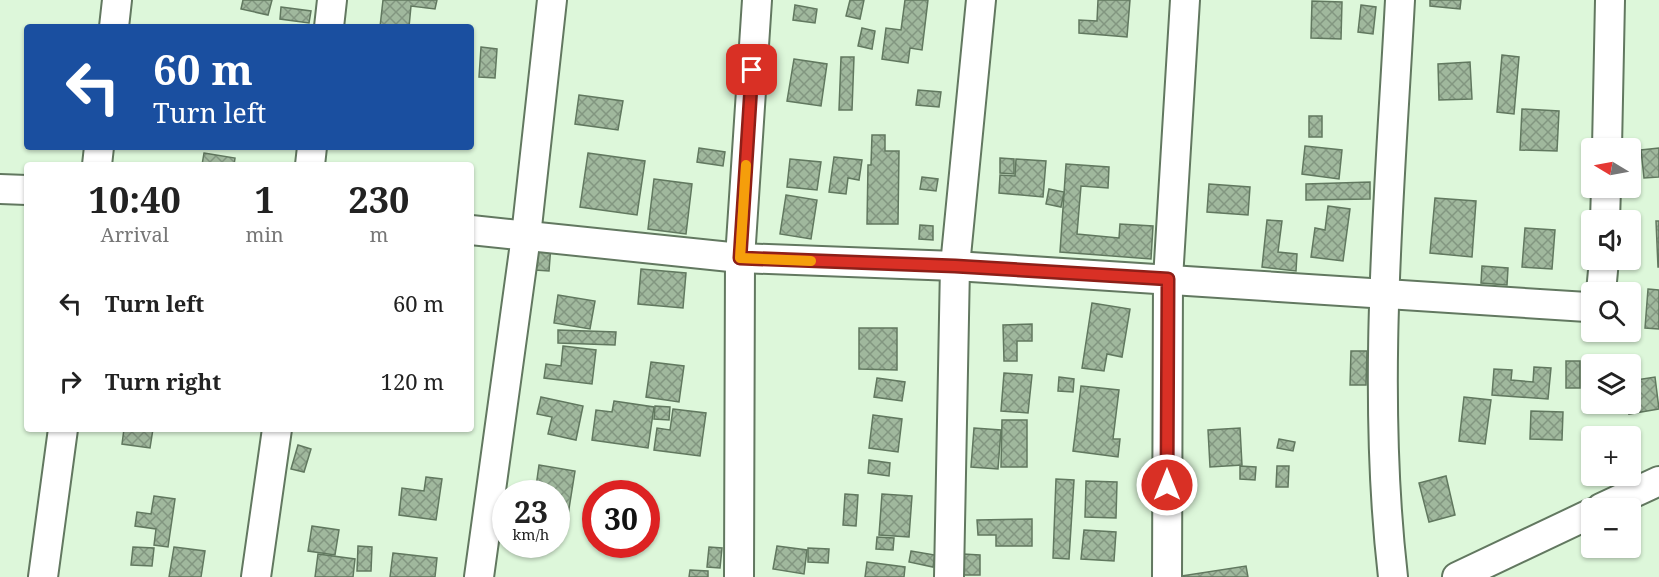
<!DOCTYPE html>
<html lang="en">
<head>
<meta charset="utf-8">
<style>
  body { margin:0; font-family:"Noto Serif",serif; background:#f2f2f2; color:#222; height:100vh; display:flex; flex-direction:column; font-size:22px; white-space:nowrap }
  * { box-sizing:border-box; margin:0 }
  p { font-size:20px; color:#767676 }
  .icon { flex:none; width:33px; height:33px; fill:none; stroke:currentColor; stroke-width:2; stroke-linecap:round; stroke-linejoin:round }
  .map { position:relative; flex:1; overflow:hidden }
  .panel { position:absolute; left:24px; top:162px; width:450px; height:270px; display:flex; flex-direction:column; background:#fff; border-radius:6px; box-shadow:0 2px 4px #0004 }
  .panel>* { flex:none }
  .banner { position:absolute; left:24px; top:24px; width:450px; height:126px; border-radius:6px; box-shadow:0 2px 4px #0004; background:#1a4fa0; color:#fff; overflow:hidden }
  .needle { width:39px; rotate:280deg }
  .fabs { position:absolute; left:1581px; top:138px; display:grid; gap:12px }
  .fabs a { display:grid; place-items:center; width:60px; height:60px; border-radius:6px; background:#fff; box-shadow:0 2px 4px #0004; font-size:30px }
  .speed { position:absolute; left:492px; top:480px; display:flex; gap:12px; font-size:30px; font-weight:700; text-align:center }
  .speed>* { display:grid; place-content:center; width:78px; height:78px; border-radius:50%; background:#fff; box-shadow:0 2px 4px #0004; line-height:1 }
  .speed small { font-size:15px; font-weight:400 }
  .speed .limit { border:9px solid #d22; background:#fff; color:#111 }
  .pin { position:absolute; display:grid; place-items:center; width:51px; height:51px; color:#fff; margin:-26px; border-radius:12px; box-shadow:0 3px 9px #0006 }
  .me { position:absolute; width:66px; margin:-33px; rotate:0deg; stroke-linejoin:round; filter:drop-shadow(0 0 4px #0008) }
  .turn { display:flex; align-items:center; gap:21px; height:126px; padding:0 30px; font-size:27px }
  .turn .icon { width:78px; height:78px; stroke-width:2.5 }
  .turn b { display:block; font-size:42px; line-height:51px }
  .eta { display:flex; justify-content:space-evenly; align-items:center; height:102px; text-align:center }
  .eta b { font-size:36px; font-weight:700; line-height:42px }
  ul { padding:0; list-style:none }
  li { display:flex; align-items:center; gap:18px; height:78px; padding:0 30px }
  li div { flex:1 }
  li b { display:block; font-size:22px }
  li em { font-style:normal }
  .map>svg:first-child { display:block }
</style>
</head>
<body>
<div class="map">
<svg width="1659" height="577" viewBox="0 0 1659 577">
  <defs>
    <pattern id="building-cross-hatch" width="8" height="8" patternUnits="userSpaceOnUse" patternTransform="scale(1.5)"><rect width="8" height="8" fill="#a0b89d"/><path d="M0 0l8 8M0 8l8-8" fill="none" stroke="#829680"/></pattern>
  </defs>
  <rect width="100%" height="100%" fill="#ddf7da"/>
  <g fill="url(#building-cross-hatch)" stroke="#61785f" stroke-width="1.5">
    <polygon points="243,0 272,0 268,15 241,9"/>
    <polygon points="383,0 437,0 435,9 411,6 409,27 380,27"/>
    <polygon points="850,0 864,0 860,19 846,16"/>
    <polygon points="905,0 928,0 922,50 910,48 908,63 882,59 886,28 901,30"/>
    <polygon points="1098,0 1130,0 1127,37 1079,33 1079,20 1097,21"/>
    <polygon points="1430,0 1461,0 1460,9 1430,6"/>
    <polygon points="1312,1 1342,2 1341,39 1311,38"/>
    <polygon points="795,5 817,9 815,23 793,20"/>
    <polygon points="1361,5 1376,7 1373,34 1358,32"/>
    <polygon points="281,7 311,11 309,23 280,19"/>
    <polygon points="862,28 875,31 872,49 858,46"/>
    <polygon points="481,47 497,49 495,78 479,77"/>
    <polygon points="1502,55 1519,57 1514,114 1497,112"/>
    <polygon points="841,57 854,57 852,110 839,110"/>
    <polygon points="794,59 827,64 821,106 787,101"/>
    <polygon points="1470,62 1472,99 1439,100 1438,64"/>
    <polygon points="918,90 941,92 939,107 916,105"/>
    <polygon points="579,95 623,101 618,130 575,124"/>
    <polygon points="1522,109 1559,111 1557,151 1520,150"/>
    <rect x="1309" y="116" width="13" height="21"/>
    <polygon points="872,135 885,135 885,151 899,151 898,224 867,224 868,165 871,165"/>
    <polygon points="1305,146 1342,150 1339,179 1302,174"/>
    <polygon points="699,148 725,152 723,166 697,162"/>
    <polygon points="1659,148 1659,177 1644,178 1641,150"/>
    <polygon points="204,153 235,158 234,165 202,165"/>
    <polygon points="588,153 645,161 637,215 580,207"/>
    <polygon points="834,157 862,160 859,180 848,178 846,194 829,192"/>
    <polygon points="1000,158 1014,159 1014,174 1000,173"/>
    <polygon points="790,159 821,162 817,190 787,187"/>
    <polygon points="1016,159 1046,161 1043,197 999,193 1000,175 1015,176"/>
    <polygon points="1066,164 1109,167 1108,188 1081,186 1077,234 1119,238 1120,224 1153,226 1151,259 1060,252"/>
    <polygon points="922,177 938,179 936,191 920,189"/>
    <polygon points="654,179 692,184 686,234 648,229"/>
    <polygon points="1370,182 1370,199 1306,200 1306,184"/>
    <polygon points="1209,184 1250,187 1248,215 1207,212"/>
    <polygon points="1049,189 1064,192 1061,207 1046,204"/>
    <polygon points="786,195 817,200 811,239 780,234"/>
    <polygon points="1435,198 1476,201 1472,257 1430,253"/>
    <polygon points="1328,206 1350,209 1343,261 1311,257 1315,228 1325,230"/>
    <polygon points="1267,220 1282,221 1278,252 1297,254 1296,271 1262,267"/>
    <polygon points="1656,221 1659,221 1659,267 1658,267"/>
    <polygon points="920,225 933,226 933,240 919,239"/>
    <polygon points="1525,228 1555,230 1552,269 1522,267"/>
    <polygon points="537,244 551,245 549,271 535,270"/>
    <polygon points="1482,266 1508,268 1507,285 1481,283"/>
    <polygon points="641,269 686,273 683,308 638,304"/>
    <polygon points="1648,289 1659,290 1659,329 1645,328"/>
    <polygon points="558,295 595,301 590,329 554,323"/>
    <polygon points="1092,303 1130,309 1122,357 1107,354 1104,371 1082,368"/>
    <polygon points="1032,324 1032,341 1017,341 1017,361 1004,361 1003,325"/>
    <polygon points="859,328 897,328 897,370 859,369"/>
    <polygon points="558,330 616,332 615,345 558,343"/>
    <polygon points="563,346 596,350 592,384 544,378 546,364 561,366"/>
    <polygon points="1351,351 1367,351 1366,385 1350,385"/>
    <rect x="1566" y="361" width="14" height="27"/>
    <polygon points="651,362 684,366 679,402 646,397"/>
    <polygon points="1534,367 1551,368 1548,399 1492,395 1494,369 1512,370 1511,380 1533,382"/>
    <polygon points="1004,373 1032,375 1028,413 1001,411"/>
    <polygon points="1059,377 1074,379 1073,392 1058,391"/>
    <polygon points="1655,377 1659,409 1629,414 1630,381"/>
    <polygon points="877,378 905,382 902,401 874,397"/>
    <polygon points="1081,386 1119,390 1113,439 1120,439 1118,457 1073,451"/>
    <polygon points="541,397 583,406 576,440 548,434 552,417 537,414"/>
    <polygon points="1464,397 1491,400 1485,444 1459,441"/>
    <polygon points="614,401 654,407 648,448 592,440 596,410 612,412"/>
    <polygon points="655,406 670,407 669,420 654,419"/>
    <polygon points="673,409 706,413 700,456 654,450 657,428 670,430"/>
    <polygon points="1531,411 1563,412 1562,440 1530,439"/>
    <polygon points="873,415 902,419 898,452 869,448"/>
    <polygon points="1002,420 1027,420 1027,467 1001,467"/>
    <polygon points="974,428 1001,430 998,469 971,467"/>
    <polygon points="1240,428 1242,465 1210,467 1208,430"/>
    <polygon points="124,429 153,429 150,448 122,444"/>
    <polygon points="1279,439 1295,442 1293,451 1277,448"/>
    <polygon points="298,445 311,449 304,472 291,469"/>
    <polygon points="869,460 890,463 889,476 868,473"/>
    <polygon points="539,465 575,471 568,515 556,513 556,494 535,494"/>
    <polygon points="1240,466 1256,467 1255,480 1240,479"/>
    <polygon points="1277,466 1289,466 1288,487 1276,487"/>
    <polygon points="1446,476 1455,515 1429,522 1419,483"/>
    <polygon points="426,477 442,479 436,520 399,515 402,488 424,491"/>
    <polygon points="1056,479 1074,480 1069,559 1053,558"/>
    <polygon points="1086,481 1117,482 1116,518 1085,517"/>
    <polygon points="845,494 858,495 856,526 843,525"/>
    <polygon points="882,494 912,496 909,537 879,535"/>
    <polygon points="154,496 175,499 168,547 154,545 156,529 135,526 137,512 151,514"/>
    <polygon points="1032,519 1032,546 996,546 996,535 978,535 977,520"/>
    <polygon points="312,526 339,530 335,555 308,551"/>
    <polygon points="1084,530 1116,532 1114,561 1081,559"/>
    <polygon points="877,537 894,538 893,550 876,549"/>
    <polygon points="358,546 372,547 371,571 357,571"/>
    <polygon points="777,546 807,550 804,574 773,569"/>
    <polygon points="133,547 154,548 152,566 131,565"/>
    <polygon points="174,547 205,551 201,577 169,577"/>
    <polygon points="709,547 722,548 720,568 707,567"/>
    <polygon points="808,548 829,549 828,563 808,562"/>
    <polygon points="911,551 935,555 933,567 909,562"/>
    <polygon points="393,553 437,558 435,577 390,577"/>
    <polygon points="318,554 355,559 353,577 315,577"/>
    <polygon points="963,554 980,555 980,575 963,575"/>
    <polygon points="867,562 905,567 904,577 865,577"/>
    <polygon points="1246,566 1248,577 1175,577"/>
    <polygon points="690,570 708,571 708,577 689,577"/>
  </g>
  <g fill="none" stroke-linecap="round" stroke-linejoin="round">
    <defs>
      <g id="minor">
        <polyline points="114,27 117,0"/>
        <polyline points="329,27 332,0"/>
        <polyline points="1607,148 1610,0"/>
        <polyline points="97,165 99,147"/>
        <polyline points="310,165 312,147"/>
        <polyline points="0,189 27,190"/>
        <polyline points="1605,220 1606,188"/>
        <polyline points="471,230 740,258 955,266 1587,307 1592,303"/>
        <polyline points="1601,292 1604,260"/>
        <polyline points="1601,508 1659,481"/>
        <polyline points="43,577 63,429"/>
        <polyline points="256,577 277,429"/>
        <polyline points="479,577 526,236 552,0"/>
        <polyline points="739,577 740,258 757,0"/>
        <polyline points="949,577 955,266 981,0"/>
        <polyline points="1167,577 1168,279 1185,0"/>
        <path d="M1393 577C1371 388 1390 190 1400 0"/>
        <polyline points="1457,577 1592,513"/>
      </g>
    </defs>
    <use href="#minor" stroke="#627860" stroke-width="32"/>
    <use href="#minor" stroke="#fff" stroke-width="28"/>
  </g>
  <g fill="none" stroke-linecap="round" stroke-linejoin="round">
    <defs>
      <polyline id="route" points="752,70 740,258 955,266 1168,279 1167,485"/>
    </defs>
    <use href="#route" stroke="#8d1f18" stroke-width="15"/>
    <use href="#route" stroke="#d93025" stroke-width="10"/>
    <polyline stroke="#f59e0b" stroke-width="10" points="746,165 740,258 811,261"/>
  </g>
</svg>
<div class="fabs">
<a><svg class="needle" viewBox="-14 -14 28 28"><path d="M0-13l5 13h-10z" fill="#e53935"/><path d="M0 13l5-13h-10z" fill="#767676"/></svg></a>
<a><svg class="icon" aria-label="sound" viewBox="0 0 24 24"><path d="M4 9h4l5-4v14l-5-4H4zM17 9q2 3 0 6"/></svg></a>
<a><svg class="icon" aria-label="search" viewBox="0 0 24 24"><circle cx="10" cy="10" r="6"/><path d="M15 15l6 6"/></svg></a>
<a><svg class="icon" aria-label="layers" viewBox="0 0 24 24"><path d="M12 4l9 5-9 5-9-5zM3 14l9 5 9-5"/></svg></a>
<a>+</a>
<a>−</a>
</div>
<div class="speed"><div>23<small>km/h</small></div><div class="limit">30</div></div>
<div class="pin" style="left:752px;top:70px;background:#d93025"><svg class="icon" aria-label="arrive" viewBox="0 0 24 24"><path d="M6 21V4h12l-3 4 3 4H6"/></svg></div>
<svg class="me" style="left:1167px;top:485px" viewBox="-20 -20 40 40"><circle r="17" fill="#d93025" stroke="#fff" stroke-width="3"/><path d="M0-11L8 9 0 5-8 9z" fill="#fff"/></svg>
<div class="banner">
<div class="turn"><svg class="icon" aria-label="left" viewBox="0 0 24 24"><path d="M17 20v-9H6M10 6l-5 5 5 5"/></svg><div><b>60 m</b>Turn left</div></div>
</div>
<section class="panel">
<div class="eta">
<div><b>10:40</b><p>Arrival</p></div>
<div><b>1</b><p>min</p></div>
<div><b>230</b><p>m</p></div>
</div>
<ul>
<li><svg class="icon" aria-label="left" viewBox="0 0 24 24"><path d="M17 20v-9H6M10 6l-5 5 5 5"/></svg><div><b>Turn left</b></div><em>60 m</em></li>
<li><svg class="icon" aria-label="right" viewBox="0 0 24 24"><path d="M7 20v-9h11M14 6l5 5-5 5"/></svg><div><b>Turn right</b></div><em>120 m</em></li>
</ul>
</section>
</div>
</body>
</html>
